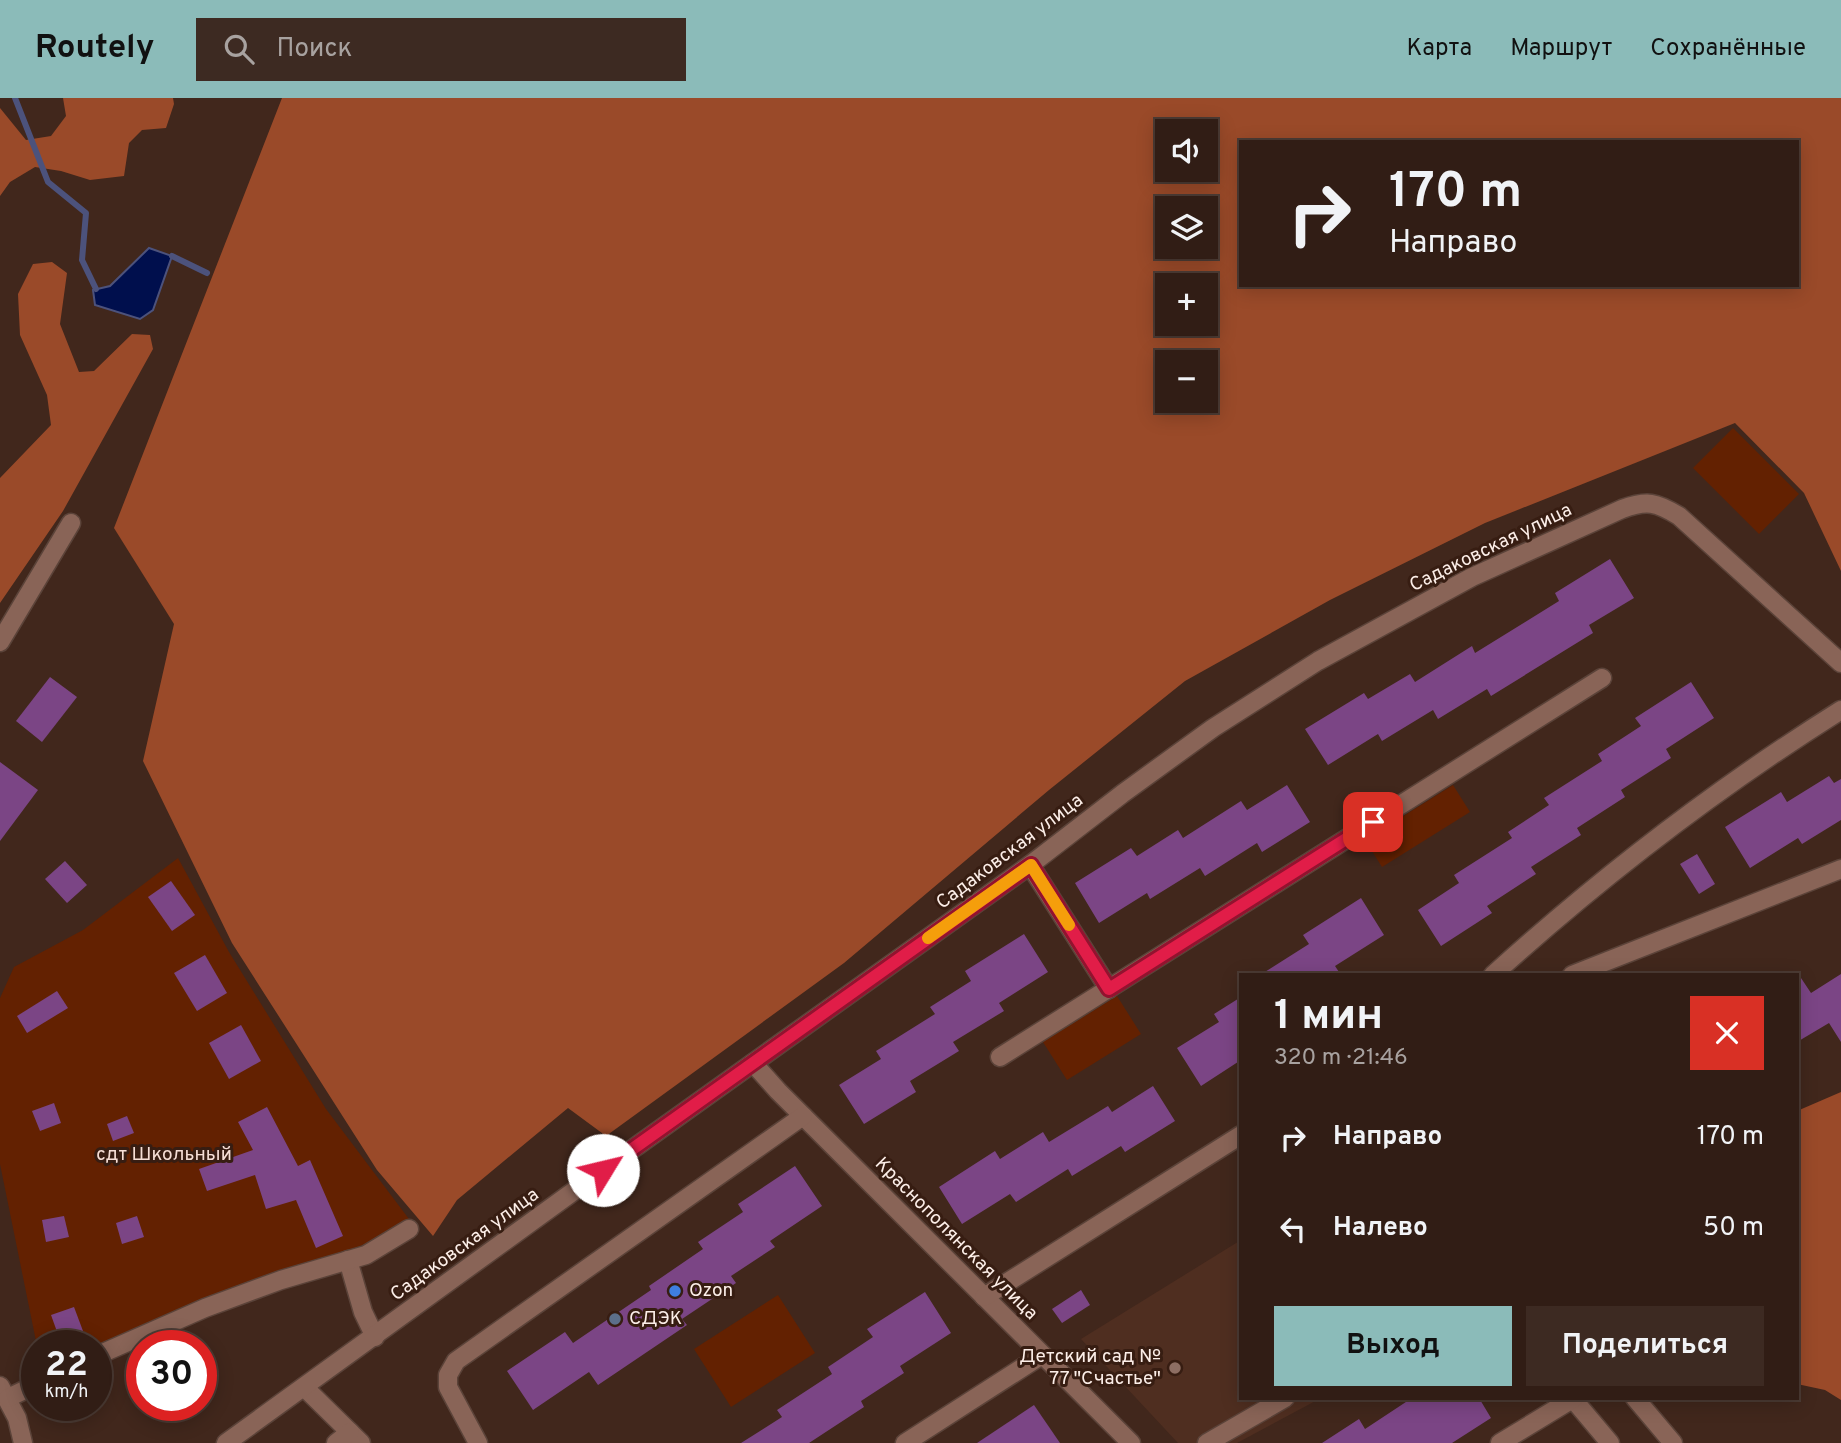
<!DOCTYPE html>
<html lang="ru">
<head>
<meta charset="utf-8">
<style>
  body { margin:0; font-family:Overpass,sans-serif; background:#3d2a22; color:#f1f3f6; height:100vh; display:flex; flex-direction:column; font-size:26px; white-space:nowrap }
  * { box-sizing:border-box; margin:0 }
  p { font-size:23px; color:#a8a2a0 }
  .icon { flex:none; width:38px; height:38px; fill:none; stroke:currentColor; stroke-width:2; stroke-linecap:round; stroke-linejoin:round }
  .map { position:relative; flex:1; overflow:hidden }
  .drawer { position:absolute; left:1239px; top:875px; width:560px; height:427px; display:flex; flex-direction:column; background:#311d15; border-radius:0px; box-shadow:0 4px 18px #0003,0 0 0 2px #4c3b34 }
  .drawer>* { flex:none }
  .top-card { position:absolute; left:1239px; top:42px; width:560px; height:147px; border-radius:0px; box-shadow:0 4px 18px #0003,0 0 0 2px #4c3b34; background:#311d15; color:#f1f3f6; overflow:hidden }
  .tools { position:absolute; left:1155px; top:21px; display:grid; gap:14px }
  .tools a { display:grid; place-items:center; width:63px; height:63px; border-radius:0px; background:#311d15; box-shadow:0 4px 18px #0003,0 0 0 2px #4c3b34; font-size:35px }
  .speed { position:absolute; left:21px; top:1232px; display:flex; gap:14px; font-size:35px; font-weight:700; text-align:center }
  .speed>* { display:grid; place-content:center; width:91px; height:91px; border-radius:50%; background:#311d15; box-shadow:0 4px 18px #0003,0 0 0 2px #4c3b34; line-height:1 }
  .speed small { font-size:18px; font-weight:400 }
  .speed .limit { border:10px solid #d22; background:#fff; color:#111 }
  .pin { position:absolute; display:grid; place-items:center; width:60px; height:60px; color:#fff; margin:-30px; border-radius:14px; box-shadow:0 4px 10px #0006 }
  .me { position:absolute; width:77px; margin:-38px; rotate:54deg; stroke-linejoin:round; filter:drop-shadow(0 0 5px #0008) }
  .turn { display:flex; align-items:center; gap:24px; height:147px; padding:0 35px; font-size:32px }
  .turn .icon { width:91px; height:91px; stroke-width:2.5 }
  .turn b { display:block; font-size:49px; line-height:60px }
  .round { display:grid; place-items:center; flex:none; width:74px; height:74px; border-radius:0px; background:#3d2a22 }
  .summary { display:flex; align-items:center; justify-content:space-between; height:119px; padding:0 35px }
  h1 { font-size:42px; font-weight:700; line-height:52px }
  .primary-button { display:flex; gap:14px; margin-top:auto; padding:14px 35px }
  .primary-button a { flex:1; height:80px; border-radius:0px; background:#8bbbb9; color:#111; font-size:28px; font-weight:700; line-height:80px; text-align:center }
  .primary-button a+a { background:#3d2a22; color:#f1f3f6 }
  ul { padding:0; list-style:none }
  li { display:flex; align-items:center; gap:21px; height:91px; padding:0 35px }
  li div { flex:1 }
  li b { display:block; font-size:26px }
  li em { font-style:normal }
  header { display:flex; align-items:center; gap:42px; box-sizing:border-box; height:98px; padding:0 35px; background:#8bbbb9; color:#111 }
  header strong { font-size:33px }
  nav { display:flex; gap:38px; margin-inline-start:auto; font-size:24px }
  .search { width:490px; height:63px; background:#3d2a22; display:flex; align-items:center; gap:18px; box-sizing:border-box; padding:0 24px; border-radius:0px; color:#a8a2a0; font-size:26px }
  .map>svg:first-child { display:block }
</style>
</head>
<body>
<header>
<strong>Routely</strong>
<div class="search"><svg class="icon" aria-label="search" viewBox="0 0 24 24"><circle cx="10" cy="10" r="6"/><path d="M15 15l6 6"/></svg>Поиск</div>
<nav><a>Карта</a><a>Маршрут</a><a>Сохранённые</a></nav>
</header>
<div class="map">
<svg width="1841" height="1345" viewBox="0 0 1841 1345">
  <rect width="100%" height="100%" fill="#41271c"/>
  <polygon fill="#4f2e20" points="1241,1142 1241,1300 1321,1300 1237,1345 1178,1345 1081,1241"/>
  <g fill="#632101">
    <polygon points="1733,330 1799,396 1759,436 1693,370"/>
    <polygon points="1453,687 1470,714 1382,769 1365,742"/>
    <polygon points="178,760 229,854 326,1011 412,1125 96,1265 96,1248 37,1248 0,1066 0,900 14,869 83,832"/>
    <polygon points="1117,898 1141,936 1067,982 1043,944"/>
    <polygon points="778,1197 815,1255 731,1309 694,1251"/>
  </g>
  <g fill="#9a4a29" fill-rule="evenodd">
    <polygon points="63,0 173,0 174,6 166,30 142,32 129,45 124,78 90,82 61,73 35,69 10,84 0,98 0,10 26,42 51,38 66,18"/>
    <path d="M282 0H1841V473L1804 395 1735 325 1485 425 1330 502 1185 583 1049 692 844 865 606 1038 568 1010 457 1102 433 1138 377 1072 232 845 143 663 174 526 114 430ZM1167 33H1206V72H1167ZM1241 44H1797V187H1241ZM1167 110H1206V149H1167ZM1167 187H1206V226H1167ZM1167 264H1206V303H1167Z"/>
    <polygon points="52,164 67,175 60,226 79,274 94,273 132,236 150,237 153,251 63,413 0,505 0,380 51,327 47,297 20,237 18,196 33,166"/>
    <polygon points="1841,994 1841,1302 1825,1292 1797,1286 1797,1013"/>
  </g>
  <polygon fill="#000f4d" stroke="#4c527c" stroke-width="2" points="149,150 172,158 153,212 140,221 95,207 93,192 110,188"/>
  <g fill="none" stroke-linecap="round" stroke-linejoin="round">
    <g stroke="#4c527c" stroke-width="6">
      <polyline points="15,0 48,84 86,115 82,162 96,191"/>
      <polyline points="172,158 207,175"/>
    </g>
  </g>
  <g fill="#7b4585">
    <polygon points="1610,461 1634,500 1589,527 1593,535 1491,598 1487,591 1438,621 1433,612 1382,643 1378,636 1328,667 1305,631 1364,595 1368,601 1410,576 1415,584 1472,548 1475,555 1559,503 1555,495"/>
    <polygon points="50,579 77,599 42,644 16,623"/>
    <polygon points="1691,584 1714,620 1666,651 1671,660 1621,692 1625,699 1577,730 1581,737 1531,769 1536,776 1487,808 1492,815 1441,848 1418,812 1459,785 1454,777 1512,740 1508,734 1549,707 1544,700 1602,663 1598,656 1641,628 1635,620"/>
    <polygon points="0,664 38,692 0,743"/>
    <polygon points="1829,678 1834,685 1841,681 1841,722 1802,746 1798,740 1750,770 1725,729 1781,694 1787,704"/>
    <polygon points="1287,687 1310,724 1262,754 1257,745 1205,778 1200,770 1150,801 1147,795 1099,825 1075,785 1131,750 1137,758 1178,732 1183,740 1241,703 1247,712"/>
    <polygon points="1697,756 1715,786 1699,796 1680,766"/>
    <polygon points="65,763 87,787 67,805 45,781"/>
    <polygon points="171,783 195,817 172,833 148,799"/>
    <polygon points="1361,800 1384,837 1335,868 1341,877 1260,877 1309,846 1303,837"/>
    <polygon points="1024,836 1048,874 999,905 1004,913 953,944 959,953 910,983 916,994 864,1026 839,987 881,961 876,953 935,916 930,909 971,883 965,873"/>
    <polygon points="205,857 227,895 197,913 174,875"/>
    <polygon points="1797,874 1811,895 1841,876 1841,944 1829,925 1797,944"/>
    <polygon points="57,893 68,910 27,935 17,918"/>
    <polygon points="1241,899 1241,962 1201,988 1177,950 1219,924 1214,916"/>
    <polygon points="241,927 261,963 229,981 209,945"/>
    <polygon points="1153,988 1175,1023 1125,1054 1121,1048 1072,1078 1068,1071 1016,1104 1010,1096 962,1126 939,1089 995,1053 1000,1061 1043,1034 1049,1044 1108,1008 1112,1014"/>
    <polygon points="54,1005 61,1025 40,1033 32,1013"/>
    <polygon points="267,1009 298,1068 310,1062 343,1138 316,1150 296,1102 266,1111 255,1077 207,1093 199,1071 253,1052 238,1024"/>
    <polygon points="127,1018 134,1035 113,1043 107,1026"/>
    <polygon points="795,1068 822,1108 770,1143 775,1149 731,1178 736,1185 682,1221 687,1227 598,1287 589,1274 533,1312 507,1273 565,1234 573,1245 651,1192 649,1188 703,1151 698,1144 743,1114 738,1106"/>
    <polygon points="64,1118 69,1139 46,1144 42,1122"/>
    <polygon points="137,1118 144,1139 122,1146 116,1125"/>
    <polygon points="1081,1192 1090,1207 1062,1225 1052,1211"/>
    <polygon points="925,1194 951,1235 900,1268 904,1275 861,1303 864,1309 809,1345 741,1345 782,1319 777,1312 832,1276 828,1269 873,1239 867,1231"/>
    <polygon points="74,1209 83,1233 60,1242 51,1217"/>
    <polygon points="1412,1300 1479,1300 1491,1320 1452,1345 1322,1345 1359,1321 1365,1331"/>
    <polygon points="1034,1307 1060,1345 977,1345"/>
  </g>
  <g fill="none" stroke-linecap="round" stroke-linejoin="round">
    <defs>
      <g id="minor">
        <polyline points="0,544 71,425"/>
        <polyline points="1030,767 1109,891"/>
        <path d="M1493 877C1601 779 1717 690 1841 612"/>
        <polyline points="1572,877 1841,771"/>
        <polyline points="1000,959 1602,580"/>
        <polyline points="753,965 778,993 1131,1345"/>
        <polyline points="348,1162 363,1214 375,1239"/>
        <polyline points="984,1199 1241,1037"/>
        <polyline points="96,1258 205,1210 281,1182 366,1157 409,1131"/>
        <polyline points="0,1288 17,1320 23,1345"/>
        <polyline points="304,1289 361,1345"/>
        <polyline points="8,1300 37,1286"/>
        <polyline points="1635,1300 1673,1345"/>
        <polyline points="1573,1301 1610,1345"/>
        <path d="M226 1345 585 1085 1030 767 1122 696 1213 630 1318 563 1472 479 1622 411C1647 402 1656 404 1679 418L1841 565"/>
        <polyline points="336,1345 350,1334"/>
        <polyline points="478,1345 448,1289 448,1277 456,1263 803,1018"/>
        <polyline points="905,1345 1042,1257"/>
        <polyline points="1207,1345 1285,1300"/>
        <polyline points="1500,1345 1574,1300"/>
      </g>
    </defs>
    <use href="#minor" stroke="#5b4339" stroke-width="21"/>
    <use href="#minor" stroke="#896457" stroke-width="18"/>
  </g>
  <g fill="none" stroke-linecap="round" stroke-linejoin="round">
    <defs>
      <polyline id="route" points="603,1072 1031,767 1109,891 1373,724"/>
    </defs>
    <use href="#route" stroke="#92132f" stroke-width="18"/>
    <use href="#route" stroke="#e11d48" stroke-width="12"/>
    <polyline stroke="#f59e0b" stroke-width="12" points="928,840 1031,767 1069,827"/>
  </g>
  <circle fill="#3f7fe0" stroke="#371d12" stroke-width="2.5" cx="675" cy="1193" r="7"/>
  <circle fill="#5c6f8a" stroke="#371d12" stroke-width="2.5" cx="615" cy="1221" r="7"/>
  <circle fill="#8d6e63" stroke="#371d12" stroke-width="2.5" cx="1175" cy="1270" r="7"/>
  <g text-anchor="middle" dominant-baseline="central" stroke-width="6" stroke-linejoin="round" paint-order="stroke">
    <g font-size="19" fill="#fceee8" stroke="#371d12">
      <text transform="translate(1491 450) rotate(-26)">Садаковская улица</text>
      <text transform="translate(1010 754) rotate(-37)">Садаковская улица</text>
      <text transform="translate(956 1141) rotate(45)">Краснополянская улица</text>
      <text transform="translate(465 1147) rotate(-36)">Садаковская улица</text>
    </g>
    <g font-size="19" fill="#f6ded5" stroke="#371d12">
      <text x="164" y="1057">сдт Школьный</text>
    </g>
    <g font-size="19" fill="#fceee8" stroke="#371d12" text-anchor="start">
      <text x="689" y="1193">Ozon</text>
      <text x="629" y="1221">СДЭК</text>
      <text x="1161" y="1259" text-anchor="end">Детский сад №<tspan x="1161" dy="22">77 "Счастье"</tspan></text>
    </g>
  </g>
</svg>
<div class="tools">
<a><svg class="icon" aria-label="sound" viewBox="0 0 24 24"><path d="M4 9h4l5-4v14l-5-4H4zM17 9q2 3 0 6"/></svg></a>
<a><svg class="icon" aria-label="layers" viewBox="0 0 24 24"><path d="M12 4l9 5-9 5-9-5zM3 14l9 5 9-5"/></svg></a>
<a>+</a>
<a>−</a>
</div>
<div class="speed"><div>22<small>km/h</small></div><div class="limit">30</div></div>
<div class="pin" style="left:1373px;top:724px;background:#d93025"><svg class="icon" aria-label="arrive" viewBox="0 0 24 24"><path d="M6 21V4h12l-3 4 3 4H6"/></svg></div>
<svg class="me" style="left:603px;top:1072px" viewBox="-20 -20 40 40"><circle r="19" fill="#fff"/><path d="M0-13L10 11 0 6-10 11z" fill="#e11d48"/></svg>
<div class="top-card">
<div class="turn"><svg class="icon" aria-label="right" viewBox="0 0 24 24"><path d="M7 20v-9h11M14 6l5 5-5 5"/></svg><div><b>170 m</b>Направо</div></div>
</div>
<section class="drawer">
<div class="summary"><div><h1>1 мин</h1><p>320 m · 21:46</p></div><a class="round" style="background:#d93025;color:#fff"><svg class="icon" aria-label="close" viewBox="0 0 24 24"><path d="M6 6l12 12M18 6L6 18"/></svg></a></div>
<ul>
<li><svg class="icon" aria-label="right" viewBox="0 0 24 24"><path d="M7 20v-9h11M14 6l5 5-5 5"/></svg><div><b>Направо</b></div><em>170 m</em></li>
<li><svg class="icon" aria-label="left" viewBox="0 0 24 24"><path d="M17 20v-9H6M10 6l-5 5 5 5"/></svg><div><b>Налево</b></div><em>50 m</em></li>
</ul>
<div class="primary-button"><a>Выход</a><a>Поделиться</a></div>
</section>
</div>
</body>
</html>
